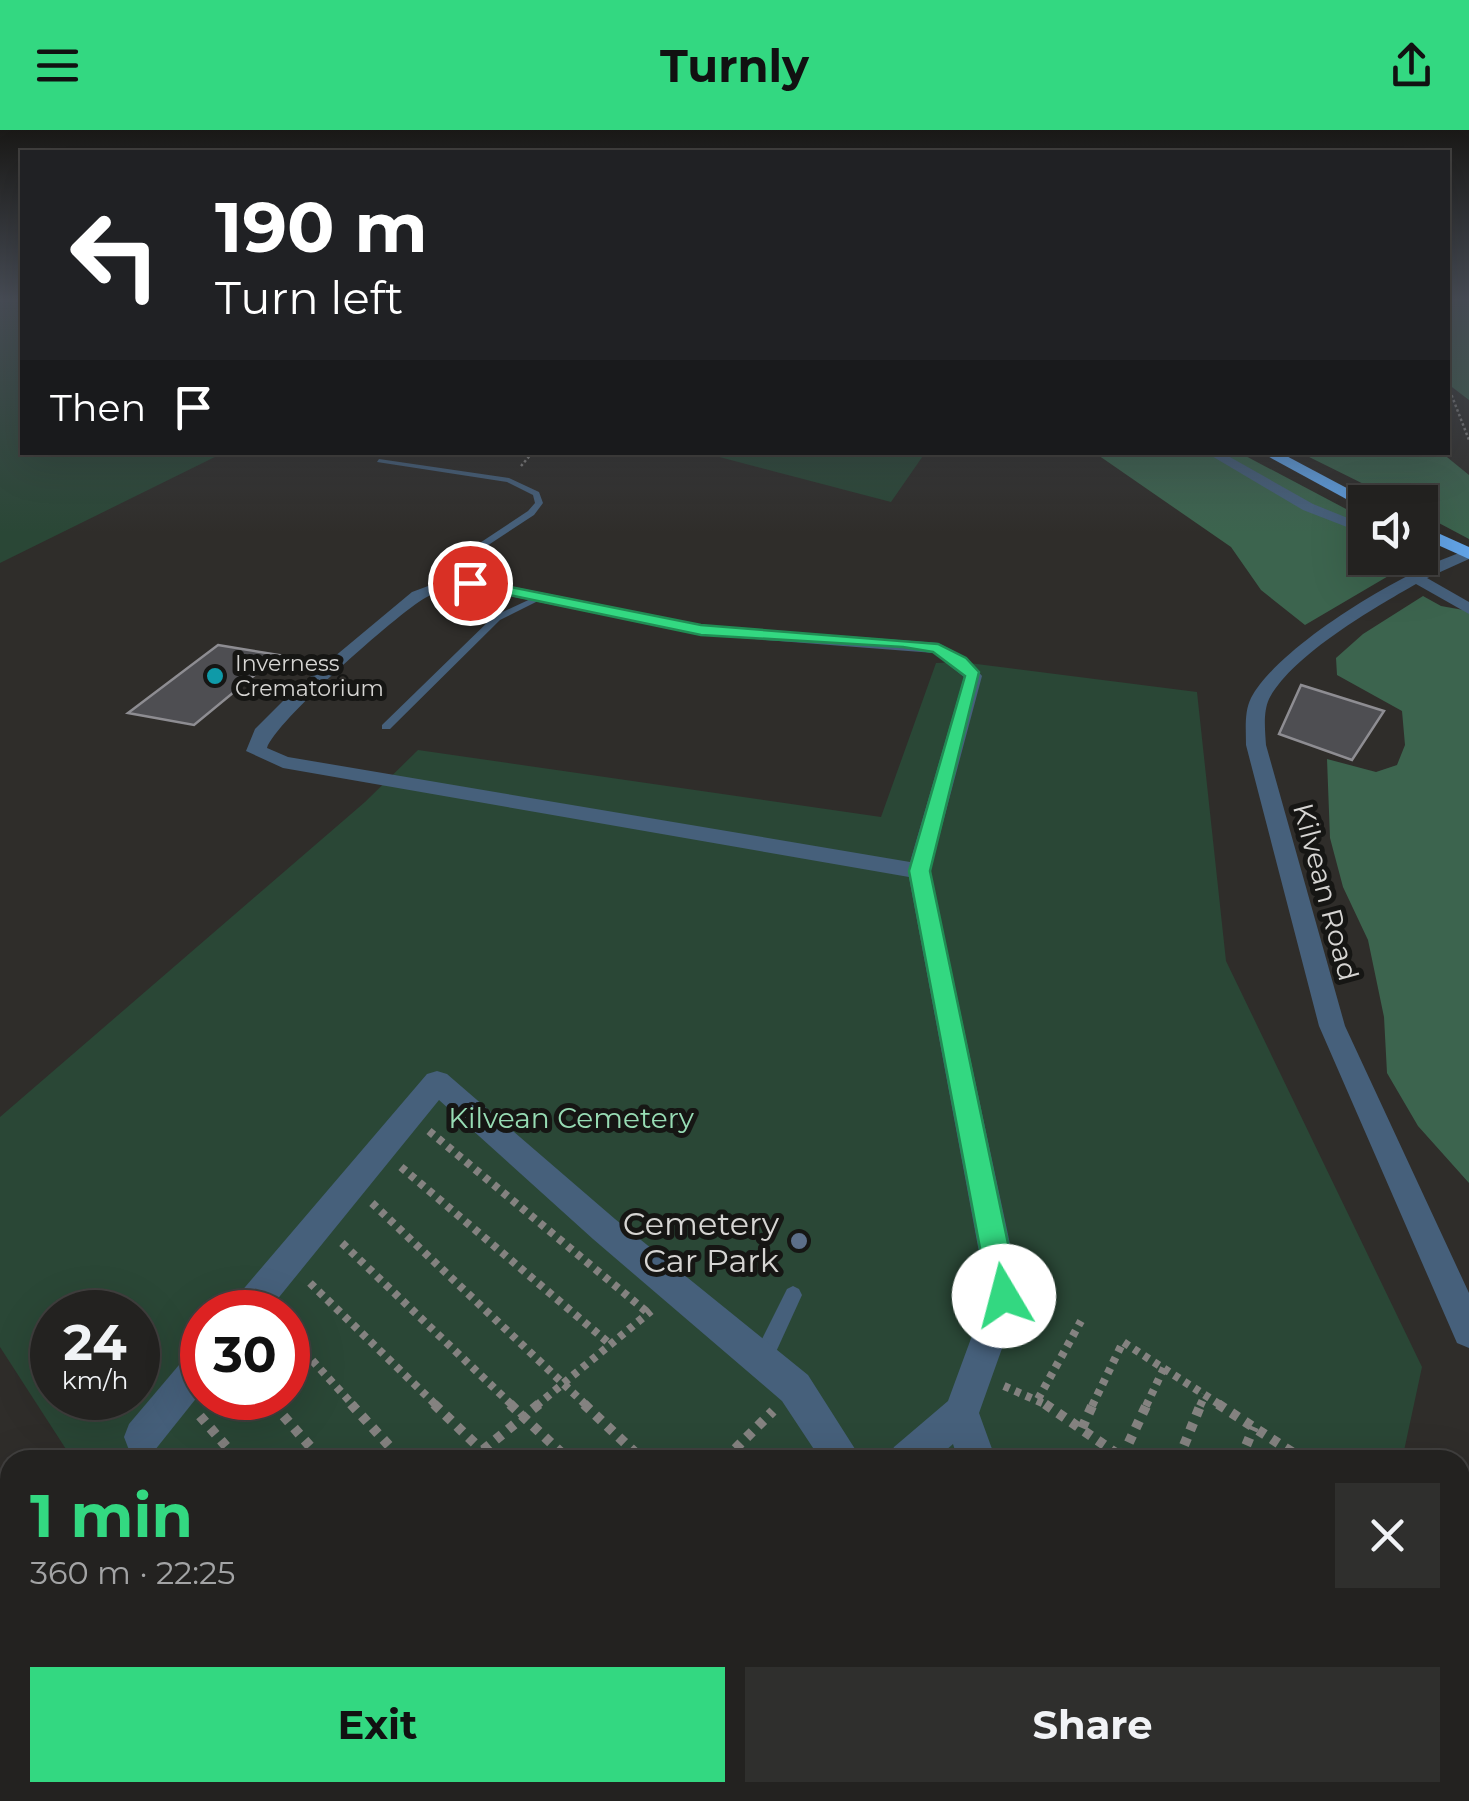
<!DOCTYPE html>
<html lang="en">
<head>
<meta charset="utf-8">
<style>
  body { margin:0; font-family:Montserrat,sans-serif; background:#2f2f2d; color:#f1f3f6; height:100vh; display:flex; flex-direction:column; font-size:38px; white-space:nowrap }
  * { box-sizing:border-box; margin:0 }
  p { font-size:32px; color:#a3a4a5 }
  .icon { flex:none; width:55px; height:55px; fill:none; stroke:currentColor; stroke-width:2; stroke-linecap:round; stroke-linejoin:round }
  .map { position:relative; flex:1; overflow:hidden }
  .sheet { position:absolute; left:0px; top:1320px; width:1470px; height:352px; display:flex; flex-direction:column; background:#232220; border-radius:30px 30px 0 0; box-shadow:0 10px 40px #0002,0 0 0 2px #403f3e }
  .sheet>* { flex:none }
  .hud { position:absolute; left:20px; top:20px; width:1430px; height:305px; border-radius:0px; box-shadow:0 10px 40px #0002,0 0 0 2px #403f3e; background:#202124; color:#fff; overflow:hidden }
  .tools { position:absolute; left:1348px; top:355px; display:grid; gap:20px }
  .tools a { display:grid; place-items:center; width:90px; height:90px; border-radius:0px; background:#232220; box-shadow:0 10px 40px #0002,0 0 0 2px #403f3e; font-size:50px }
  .speed { position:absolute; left:30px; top:1160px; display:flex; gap:20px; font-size:50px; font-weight:700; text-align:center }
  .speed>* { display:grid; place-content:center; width:130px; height:130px; border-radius:50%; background:#232220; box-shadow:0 10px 40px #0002,0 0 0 2px #403f3e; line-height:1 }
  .speed small { font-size:25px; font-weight:400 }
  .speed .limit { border:15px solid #d22; background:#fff; color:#111 }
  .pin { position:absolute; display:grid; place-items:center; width:85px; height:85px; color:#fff; margin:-42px; border:5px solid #fff; border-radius:50%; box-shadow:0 2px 10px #0007 }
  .me { position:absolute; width:110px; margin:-55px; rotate:352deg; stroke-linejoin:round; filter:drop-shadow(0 0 8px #0008) }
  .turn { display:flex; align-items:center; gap:35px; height:210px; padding:0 30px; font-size:45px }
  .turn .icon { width:130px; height:130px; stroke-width:2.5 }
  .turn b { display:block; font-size:70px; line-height:85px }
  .then { display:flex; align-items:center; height:95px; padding:0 30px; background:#0003; gap:20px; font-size:38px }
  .round { display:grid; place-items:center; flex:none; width:105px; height:105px; border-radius:0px; background:#2f2f2d }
  .overview { display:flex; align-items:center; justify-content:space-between; height:170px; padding:0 30px }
  h1 { font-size:60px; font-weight:700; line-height:75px; color:#33d881 }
  .primary-button { display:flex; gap:20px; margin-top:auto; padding:20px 30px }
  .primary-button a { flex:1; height:115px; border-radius:0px; background:#33d881; color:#111; font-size:40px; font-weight:700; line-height:115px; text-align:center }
  .primary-button a+a { background:#2f2f2d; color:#f1f3f6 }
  header { display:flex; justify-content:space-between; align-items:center; height:130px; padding:0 30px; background:#33d881; color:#111; font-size:45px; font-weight:700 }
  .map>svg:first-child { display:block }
</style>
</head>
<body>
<header><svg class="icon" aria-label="menu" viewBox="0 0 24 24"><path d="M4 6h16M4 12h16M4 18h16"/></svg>Turnly<svg class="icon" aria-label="share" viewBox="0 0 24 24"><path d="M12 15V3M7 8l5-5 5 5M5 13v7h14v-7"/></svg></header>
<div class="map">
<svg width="1469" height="1671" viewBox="0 0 1469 1671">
  <rect width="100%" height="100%" fill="#2f2d2a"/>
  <g fill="#2a4736" fill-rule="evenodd">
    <polygon points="0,169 22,169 22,322 223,323 0,433"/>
    <polygon points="704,323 925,323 891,372"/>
    <path d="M961 532 1197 562 1226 831 1422 1237 1402 1330H73L0 1217V987L365 672 418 620 881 687 936 533ZM52 1182H138V1268H52ZM202 1182H288V1268H202Z"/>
    <polygon points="296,1663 1315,1663 1313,1671 302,1671"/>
  </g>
  <g fill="#3c644e">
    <polygon points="1448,169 1469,169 1469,270 1448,254"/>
    <polygon points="1095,323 1240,323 1365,389 1365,428 1419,428 1305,495 1261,460 1231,417"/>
    <polygon points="1301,323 1442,323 1469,345 1469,409 1420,383 1420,372 1400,372"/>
    <polygon points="1423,466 1441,476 1469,481 1469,1053 1418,996 1387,943 1384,887 1368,810 1343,757 1330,708 1327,629 1376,642 1397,635 1405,615 1402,581 1337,545 1336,528 1363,504"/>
  </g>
  <g fill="#4e4e52" stroke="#8e8d92" stroke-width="2.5">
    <polygon points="218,515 279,525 194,595 128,583"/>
    <polygon points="1301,555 1384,581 1352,630 1279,604"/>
  </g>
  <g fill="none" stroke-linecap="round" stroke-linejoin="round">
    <g stroke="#848280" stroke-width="2.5" stroke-dasharray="2.5 2.5" stroke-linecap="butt">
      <polyline points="1448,256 1469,310"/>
      <polyline points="521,336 533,322"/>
    </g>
    <g stroke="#848280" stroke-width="8" stroke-dasharray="6 6" stroke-linecap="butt">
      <polyline points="429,1001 647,1182"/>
      <polyline points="401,1037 610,1214"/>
      <polyline points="372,1073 587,1276"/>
      <polyline points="342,1113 513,1276"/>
      <polyline points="310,1153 437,1276"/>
      <polyline points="288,1204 354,1276"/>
      <polyline points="1004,1256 1049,1276"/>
      <polyline points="268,1268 275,1276"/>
      <polyline points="1038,1269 1081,1191"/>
      <polyline points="536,1276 651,1181"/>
      <polyline points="1092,1276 1123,1212 1222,1276"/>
      <polyline points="1146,1276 1164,1238"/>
      <polyline points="1200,1276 1205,1265"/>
    </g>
    <g stroke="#848280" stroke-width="10" stroke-dasharray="8 8" stroke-linecap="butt">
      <polyline points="273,1274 322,1330"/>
      <polyline points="351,1274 402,1330"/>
      <polyline points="434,1274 492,1330"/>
      <polyline points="510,1274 569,1330"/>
      <polyline points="584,1274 643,1330"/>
      <polyline points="1045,1274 1126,1330"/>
      <polyline points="1218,1274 1304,1330"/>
      <polyline points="200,1286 238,1330"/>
      <polyline points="1082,1298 1093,1274"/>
      <polyline points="1122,1327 1147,1274"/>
      <polyline points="471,1330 539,1274"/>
      <polyline points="724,1330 773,1281"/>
      <polyline points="1178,1330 1201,1274"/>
      <polyline points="1240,1330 1254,1297"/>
      <polyline points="0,1435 10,1452"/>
      <polyline points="134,1662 139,1671"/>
      <polyline points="511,1662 517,1671"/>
      <polyline points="608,1662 615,1671"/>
      <polyline points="700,1662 707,1671"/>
      <polyline points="770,1671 776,1662"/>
    </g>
    <g fill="#46607b" fill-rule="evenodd">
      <polygon points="379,329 509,348 539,362 543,373 534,385 458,435 451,454 444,456 451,432 528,381 535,373 533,365 507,352 377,332"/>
      <polygon points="537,466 544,468 500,490 390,599 382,599 382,595 494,486"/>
      <polygon points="793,1156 799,1159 802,1165 770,1235 763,1238 756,1235 753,1228 756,1221 787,1159"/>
    </g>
    <g fill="#46607b" fill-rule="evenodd">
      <polygon points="1205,322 1221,322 1313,374 1365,395 1365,404 1303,380"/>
      <path d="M1469 420V429L1427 448 1469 472V484L1416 454C1374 478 1292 525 1269 569 1263 582 1265 600 1266 615L1345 896 1469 1163V1218L1457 1213 1319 896 1246 615C1246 600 1244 582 1251 568 1279 515 1411 436 1469 420Z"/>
      <path d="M470 448 701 495 938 513 967 528 982 546 930 741 1021 1165 979 1283 996 1330H958L953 1314 935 1330H888L894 1317 948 1271 987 1165 909 747 283 638 246 621 255 599 292 562 412 462 447 449ZM470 458 701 505 934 523 964 547 910 732 288 627 267 618C275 592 397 484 425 468 439 460 454 458 470 458Z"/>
      <polygon points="437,941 447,944 615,1089 808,1245 862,1330 821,1330 782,1271 593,1109 439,970 267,1182 229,1182 234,1170 427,944"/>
      <polygon points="202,1217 202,1261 155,1320 142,1325 129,1320 124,1307 129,1294 190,1222"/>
      <polygon points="1182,1662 1234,1662 1238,1671 1186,1671"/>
      <polygon points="1340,1662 1393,1662 1397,1671 1344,1671"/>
    </g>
    <g fill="#62a3e6" fill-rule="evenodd">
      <polygon points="1260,322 1279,322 1373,372 1359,376"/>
      <polygon points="1420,395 1469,417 1469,429 1420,407"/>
    </g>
  </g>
  <linearGradient id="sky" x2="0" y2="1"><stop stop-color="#1a1917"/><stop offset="0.42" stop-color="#474c55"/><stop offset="1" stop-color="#474c55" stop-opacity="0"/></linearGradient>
  <rect width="1469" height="403" fill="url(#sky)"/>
  <polygon fill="#33d881" stroke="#218c54" stroke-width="2.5" points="470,449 701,495 938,514 966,528 979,542 930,741 1019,1166 1015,1176 1004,1180 994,1176 989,1166 909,741 965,546 933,522 903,517 701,505 466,456"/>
  <circle fill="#0f9aa8" stroke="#161614" stroke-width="4" cx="215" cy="546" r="10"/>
  <circle fill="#5c6f8a" stroke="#161614" stroke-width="4" cx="799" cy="1111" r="10"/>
  <g text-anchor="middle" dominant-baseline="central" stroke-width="10" stroke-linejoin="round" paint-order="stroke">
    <g font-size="22" fill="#d6d5d3" stroke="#161614" text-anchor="start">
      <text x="235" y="533">Inverness<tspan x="235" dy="25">Crematorium</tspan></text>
    </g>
    <g font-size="28" fill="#d6d5d3" stroke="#161614">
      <text transform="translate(1326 762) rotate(75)">Kilvean Road</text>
    </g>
    <g font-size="28" fill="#97dcb4" stroke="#161614">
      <text x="571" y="988">Kilvean Cemetery</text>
    </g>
    <g font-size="32" fill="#d6d5d3" stroke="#161614" text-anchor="end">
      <text x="779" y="1093">Cemetery<tspan x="779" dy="37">Car Park</tspan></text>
    </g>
  </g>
</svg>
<div class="tools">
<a><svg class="icon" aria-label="sound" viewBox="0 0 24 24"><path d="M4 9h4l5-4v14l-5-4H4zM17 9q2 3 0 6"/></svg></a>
</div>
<div class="speed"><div>24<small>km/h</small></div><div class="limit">30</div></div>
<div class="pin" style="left:470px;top:453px;background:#d93025"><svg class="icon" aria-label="arrive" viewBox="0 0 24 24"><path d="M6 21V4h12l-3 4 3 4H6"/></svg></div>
<svg class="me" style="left:1004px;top:1166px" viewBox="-20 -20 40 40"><circle r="19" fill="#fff"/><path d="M0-13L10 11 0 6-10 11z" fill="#33d881"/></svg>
<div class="hud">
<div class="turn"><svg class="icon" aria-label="left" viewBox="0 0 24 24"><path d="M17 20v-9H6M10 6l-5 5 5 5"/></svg><div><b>190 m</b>Turn left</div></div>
<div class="then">Then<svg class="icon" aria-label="arrive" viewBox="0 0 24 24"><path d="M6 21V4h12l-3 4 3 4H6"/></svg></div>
</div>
<section class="sheet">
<div class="overview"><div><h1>1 min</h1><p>360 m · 22:25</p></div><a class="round"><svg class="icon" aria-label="close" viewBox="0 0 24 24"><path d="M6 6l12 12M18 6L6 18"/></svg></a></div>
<div class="primary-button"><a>Exit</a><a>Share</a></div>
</section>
</div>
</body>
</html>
